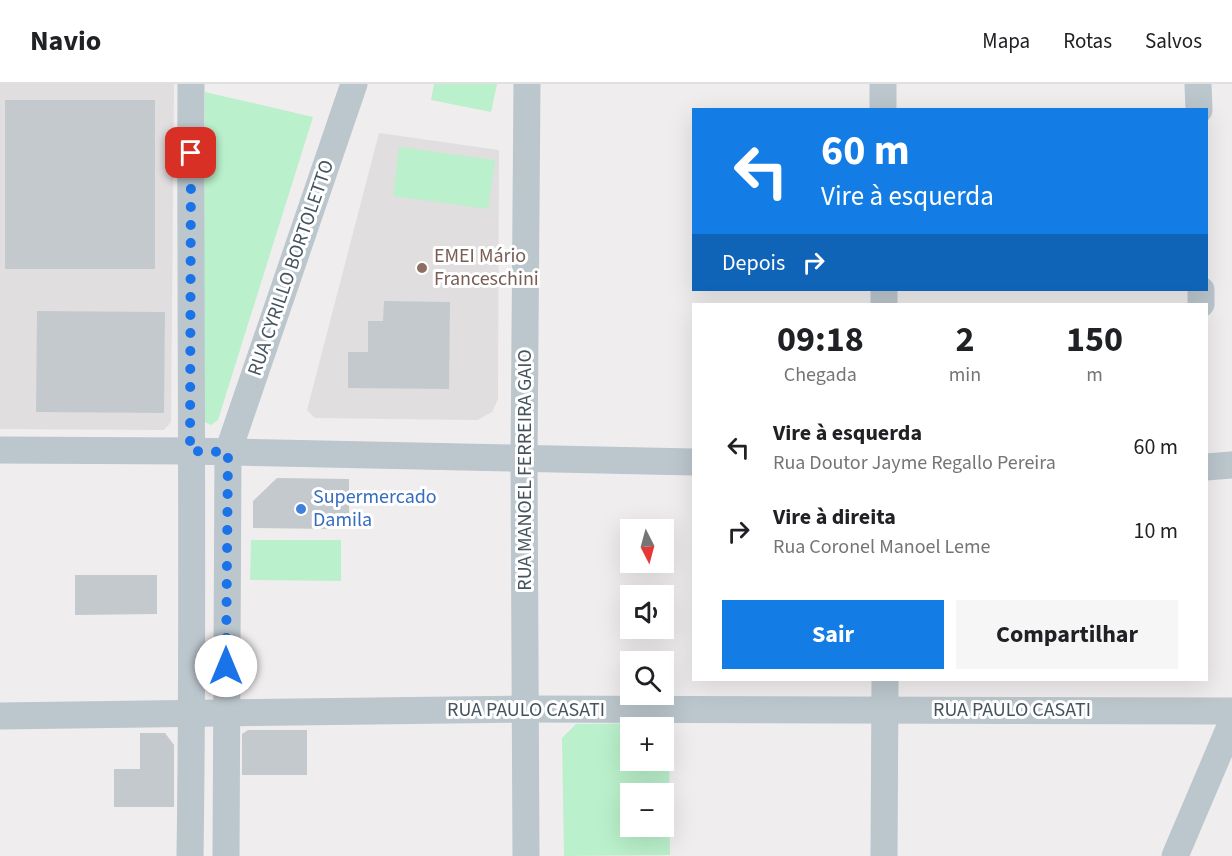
<!DOCTYPE html>
<html lang="pt">
<head>
<meta charset="utf-8">
<style>
  body { margin:0; font-family:"Source Sans 3",sans-serif; background:#f6f6f6; color:#202124; height:100vh; display:flex; flex-direction:column; font-size:22px; white-space:nowrap }
  * { box-sizing:border-box; margin:0 }
  p { font-size:20px; color:#757577 }
  .icon { flex:none; width:33px; height:33px; fill:none; stroke:currentColor; stroke-width:2; stroke-linecap:round; stroke-linejoin:round }
  .map { position:relative; flex:1; overflow:hidden }
  .side { position:absolute; left:692px; top:219px; width:516px; height:378px; display:flex; flex-direction:column; background:#fff; border-radius:0px; box-shadow:0 6px 24px #0002 }
  .side>* { flex:none }
  .banner { position:absolute; left:692px; top:24px; width:516px; height:183px; border-radius:0px; box-shadow:0 6px 24px #0002; background:#137de5; color:#fff; overflow:hidden }
  .needle { width:39px; rotate:174deg }
  .buttons { position:absolute; left:620px; top:435px; display:grid; gap:12px }
  .buttons a { display:grid; place-items:center; width:54px; height:54px; border-radius:0px; background:#fff; box-shadow:0 6px 24px #0002; font-size:30px }
  .pin { position:absolute; display:grid; place-items:center; width:51px; height:51px; color:#fff; margin:-26px; border-radius:12px; box-shadow:0 3px 9px #0006 }
  .me { position:absolute; width:66px; margin:-33px; rotate:0deg; stroke-linejoin:round; filter:drop-shadow(0 0 4px #0008) }
  .turn { display:flex; align-items:center; gap:21px; height:126px; padding:0 30px; font-size:27px }
  .turn .icon { width:78px; height:78px; stroke-width:2.5 }
  .turn b { display:block; font-size:42px; line-height:51px }
  .then { display:flex; align-items:center; height:57px; padding:0 30px; background:#0003; gap:12px; font-size:22px }
  .eta { display:flex; justify-content:space-evenly; align-items:center; height:102px; text-align:center }
  .eta b { font-size:36px; font-weight:700; line-height:42px }
  .button { display:flex; gap:12px; margin-top:auto; padding:12px 30px }
  .button a { flex:1; height:69px; border-radius:0px; background:#137de5; color:#fff; font-size:24px; font-weight:700; line-height:69px; text-align:center }
  .button a+a { background:#f6f6f6; color:#202124 }
  ul { padding:0; list-style:none }
  li { display:flex; align-items:center; gap:18px; height:84px; padding:0 30px }
  li div { flex:1 }
  li b { display:block; font-size:22px }
  li em { font-style:normal }
  header { display:flex; align-items:center; gap:36px; box-sizing:border-box; height:84px; padding:0 30px; background:#fff; border-bottom:2px solid #e0e0e0 }
  header strong { font-size:28px }
  nav { display:flex; gap:33px; margin-inline-start:auto; font-size:21px }
  .map>svg:first-child { display:block }
</style>
</head>
<body>
<header>
<strong>Navio</strong>
<nav><a>Mapa</a><a>Rotas</a><a>Salvos</a></nav>
</header>
<div class="map">
<svg width="1232" height="772" viewBox="0 0 1232 772">
  <rect width="100%" height="100%" fill="#f0edee"/>
  <g fill="#e1dee0">
    <polygon points="0,0 174,0 171,338 164,346 0,345"/>
    <polygon points="379,49 499,66 498,315 492,328 477,336 315,334 307,326"/>
  </g>
  <g fill="#baf0cb" fill-rule="evenodd">
    <polygon points="434,0 497,0 491,28 431,16"/>
    <polygon points="205,8 313,33 218,336 211,341 205,338 203,326"/>
    <polygon points="399,63 495,76 488,125 393,112"/>
    <polygon points="251,456 341,456 341,497 250,496"/>
    <path d="M669 639 670 771 564 772 562 654 576 640ZM630 644H663V676H630ZM630 710H663V742H630Z"/>
  </g>
  <g fill="#c4c9ce">
    <rect x="5" y="16" width="150" height="169"/>
    <polygon points="384,217 450,218 449,305 348,304 348,268 368,268 368,237 383,237"/>
    <polygon points="37,227 165,228 164,329 36,328"/>
    <polygon points="277,394 349,395 349,434 331,434 331,445 253,444 253,417"/>
    <polygon points="75,491 157,491 157,530 75,531"/>
    <polygon points="248,646 307,646 307,691 242,691 242,650"/>
    <polygon points="140,649 165,649 174,661 174,723 114,723 114,685 140,685"/>
  </g>
  <g fill="none" stroke-linecap="round" stroke-linejoin="round">
    <g stroke="#bbc6cd" stroke-width="27">
      <polyline points="883,0 883,26"/>
      <polyline points="1198,0 1199,26"/>
      <polyline points="884,206 884,220"/>
      <polyline points="1201,206 1201,220"/>
      <polyline points="0,366 190,367 693,378"/>
      <polyline points="1206,383 1232,381"/>
      <polyline points="0,632 526,625 1232,627"/>
      <path d="M190 772C194 515 190 257 191 0"/>
      <polyline points="226,772 228,368 354,0"/>
      <polyline points="526,772 524,376 527,0"/>
      <polyline points="884,772 885,596"/>
      <polyline points="1175,772 1232,638"/>
    </g>
  </g>
  <g fill="none" stroke-linecap="round" stroke-linejoin="round">
    <polyline stroke="#1a73e8" stroke-width="10" stroke-dasharray="0 18" points="191,69 190,367 228,368 226,582"/>
  </g>
  <circle fill="#8d6e63" stroke="#fff" stroke-width="2" cx="422" cy="184" r="6"/>
  <circle fill="#3f7fe0" stroke="#fff" stroke-width="2" cx="301" cy="425" r="6"/>
  <g text-anchor="middle" dominant-baseline="central" stroke-width="6" stroke-linejoin="round" paint-order="stroke">
    <g font-size="20" fill="#785e54" stroke="#fff" text-anchor="start">
      <text x="434" y="172">EMEI Mário<tspan x="434" dy="23">Franceschini</tspan></text>
    </g>
    <g font-size="20" fill="#45535c" stroke="#fff">
      <text transform="translate(291 184) rotate(-71)">RUA CYRILLO BORTOLETTO</text>
      <text transform="translate(525 386) rotate(-90)">RUA MANOEL FERREIRA GAIO</text>
      <text x="526" y="626">RUA PAULO CASATI</text>
      <text x="1012" y="626">RUA PAULO CASATI</text>
    </g>
    <g font-size="20" fill="#366cbe" stroke="#fff" text-anchor="start">
      <text x="313" y="413">Supermercado<tspan x="313" dy="23">Damila</tspan></text>
    </g>
  </g>
</svg>
<div class="buttons">
<a><svg class="needle" viewBox="-14 -14 28 28"><path d="M0-13l5 13h-10z" fill="#e53935"/><path d="M0 13l5-13h-10z" fill="#757577"/></svg></a>
<a><svg class="icon" aria-label="sound" viewBox="0 0 24 24"><path d="M4 9h4l5-4v14l-5-4H4zM17 9q2 3 0 6"/></svg></a>
<a><svg class="icon" aria-label="search" viewBox="0 0 24 24"><circle cx="10" cy="10" r="6"/><path d="M15 15l6 6"/></svg></a>
<a>+</a>
<a>−</a>
</div>
<div class="pin" style="left:191px;top:69px;background:#d93025"><svg class="icon" aria-label="arrive" viewBox="0 0 24 24"><path d="M6 21V4h12l-3 4 3 4H6"/></svg></div>
<svg class="me" style="left:226px;top:582px" viewBox="-20 -20 40 40"><circle r="19" fill="#fff"/><path d="M0-13L10 11 0 6-10 11z" fill="#1a73e8"/></svg>
<div class="banner">
<div class="turn"><svg class="icon" aria-label="left" viewBox="0 0 24 24"><path d="M17 20v-9H6M10 6l-5 5 5 5"/></svg><div><b>60 m</b>Vire à esquerda</div></div>
<div class="then">Depois<svg class="icon" aria-label="right" viewBox="0 0 24 24"><path d="M7 20v-9h11M14 6l5 5-5 5"/></svg></div>
</div>
<section class="side">
<div class="eta">
<div><b>09:18</b><p>Chegada</p></div>
<div><b>2</b><p>min</p></div>
<div><b>150</b><p>m</p></div>
</div>
<ul>
<li><svg class="icon" aria-label="left" viewBox="0 0 24 24"><path d="M17 20v-9H6M10 6l-5 5 5 5"/></svg><div><b>Vire à esquerda</b><p>Rua Doutor Jayme Regallo Pereira</p></div><em>60 m</em></li>
<li><svg class="icon" aria-label="right" viewBox="0 0 24 24"><path d="M7 20v-9h11M14 6l5 5-5 5"/></svg><div><b>Vire à direita</b><p>Rua Coronel Manoel Leme</p></div><em>10 m</em></li>
</ul>
<div class="button"><a>Sair</a><a>Compartilhar</a></div>
</section>
</div>
</body>
</html>
